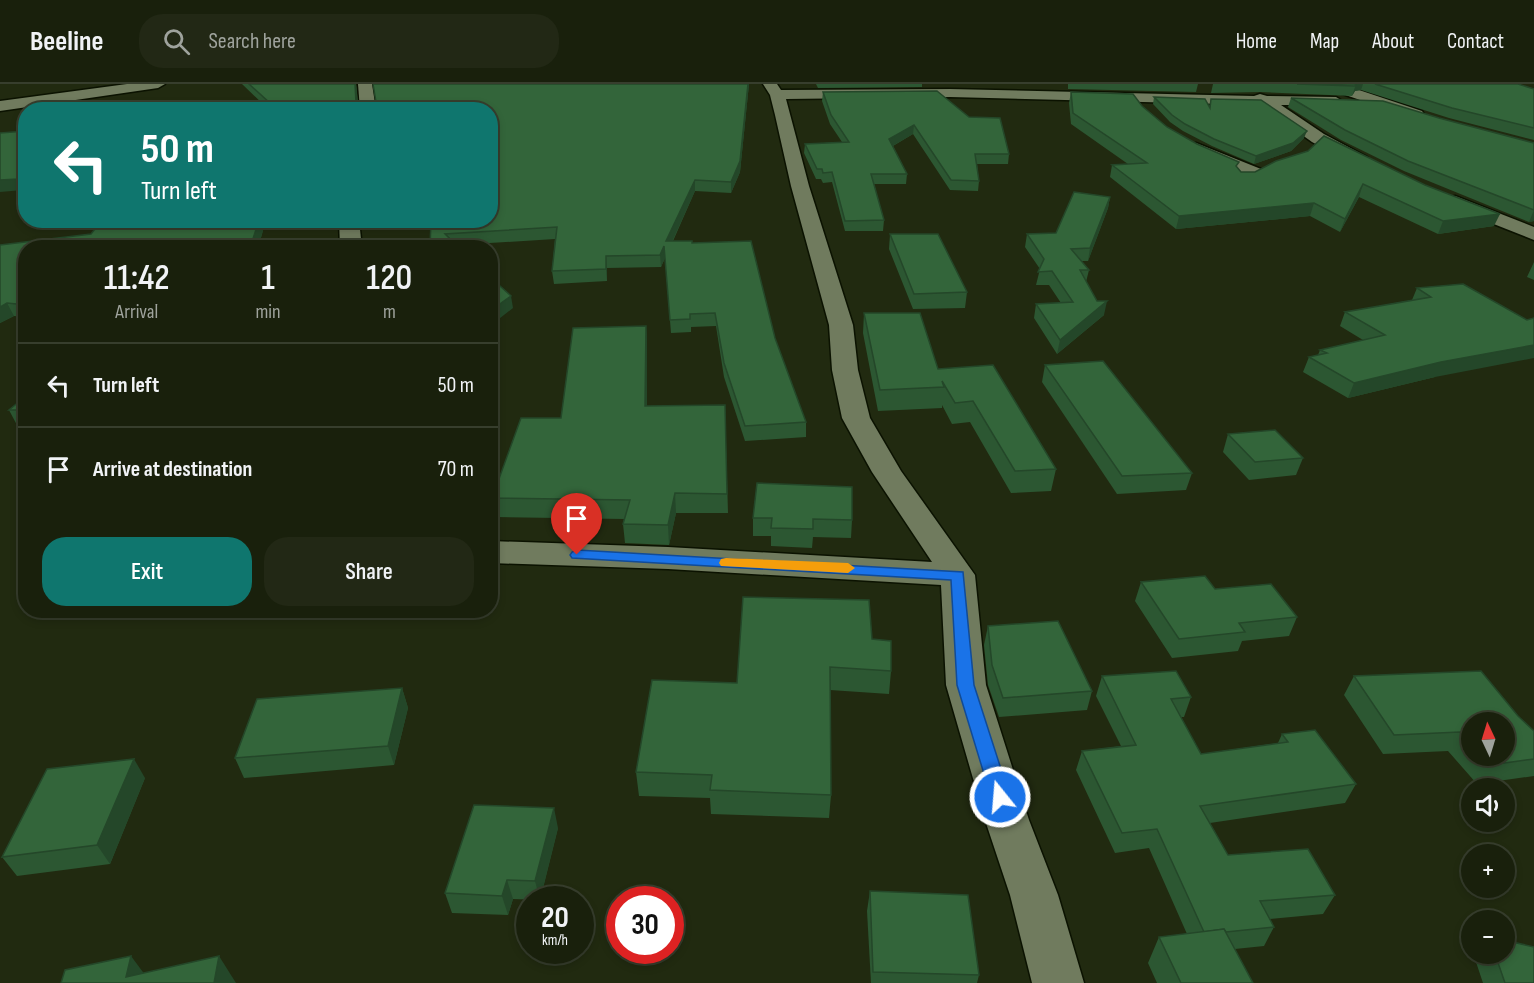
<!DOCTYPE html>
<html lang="en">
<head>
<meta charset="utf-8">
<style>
  body { margin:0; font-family:"Sofia Sans Condensed",sans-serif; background:#222815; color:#f1f3f6; height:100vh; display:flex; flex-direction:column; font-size:22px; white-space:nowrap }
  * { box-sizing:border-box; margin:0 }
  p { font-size:20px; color:#9fa39d }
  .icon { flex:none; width:33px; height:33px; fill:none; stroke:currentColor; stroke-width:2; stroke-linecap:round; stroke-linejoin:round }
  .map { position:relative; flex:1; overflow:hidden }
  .panel { position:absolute; left:18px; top:156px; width:480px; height:378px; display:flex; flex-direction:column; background:#19200c; border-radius:24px; box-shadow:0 3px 9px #0003,0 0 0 2px #373e2d }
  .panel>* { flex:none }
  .hud { position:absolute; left:18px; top:18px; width:480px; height:126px; border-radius:24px; box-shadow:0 3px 9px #0003,0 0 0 2px #373e2d; background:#0f766e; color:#fff; overflow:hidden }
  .needle { width:39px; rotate:356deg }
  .fabs { position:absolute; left:1461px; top:628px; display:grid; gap:12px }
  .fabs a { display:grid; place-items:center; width:54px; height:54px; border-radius:50%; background:#19200c; box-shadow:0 3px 9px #0003,0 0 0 2px #373e2d; font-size:30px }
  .speed { position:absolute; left:516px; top:802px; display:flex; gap:12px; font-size:30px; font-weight:700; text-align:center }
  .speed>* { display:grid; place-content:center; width:78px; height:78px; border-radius:50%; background:#19200c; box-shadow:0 3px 9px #0003,0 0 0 2px #373e2d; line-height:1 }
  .speed small { font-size:15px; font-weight:400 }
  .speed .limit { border:9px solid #d22; background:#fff; color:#111 }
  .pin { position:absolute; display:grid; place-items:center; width:51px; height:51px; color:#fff; margin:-62px -26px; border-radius:50% 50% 50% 0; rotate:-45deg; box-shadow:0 0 6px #0007 }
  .pin .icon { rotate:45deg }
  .me { position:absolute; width:66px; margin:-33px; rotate:343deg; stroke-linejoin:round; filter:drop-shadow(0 0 4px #0008) }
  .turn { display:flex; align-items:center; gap:21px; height:126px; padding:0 24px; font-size:27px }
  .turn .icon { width:78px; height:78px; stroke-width:2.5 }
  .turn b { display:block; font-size:42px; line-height:51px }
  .eta { display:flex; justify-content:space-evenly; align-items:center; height:102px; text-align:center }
  .eta b { font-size:36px; font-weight:600; line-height:42px }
  .action { display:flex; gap:12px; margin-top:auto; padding:12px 24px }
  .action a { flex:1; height:69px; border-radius:24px; background:#0f766e; color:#fff; font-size:24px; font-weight:600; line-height:69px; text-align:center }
  .action a+a { background:#222815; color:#f1f3f6 }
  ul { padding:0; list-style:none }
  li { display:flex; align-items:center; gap:18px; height:84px; padding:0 24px; border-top:2px solid #373e2d }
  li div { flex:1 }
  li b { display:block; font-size:22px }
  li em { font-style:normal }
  header { display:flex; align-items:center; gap:36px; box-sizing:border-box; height:84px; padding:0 30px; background:#19200c; border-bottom:2px solid #373e2d }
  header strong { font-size:28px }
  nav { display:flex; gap:33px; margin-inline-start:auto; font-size:21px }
  .search { width:420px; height:54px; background:#222815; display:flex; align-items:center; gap:15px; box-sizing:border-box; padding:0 21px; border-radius:24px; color:#9fa39d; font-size:22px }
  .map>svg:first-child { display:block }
</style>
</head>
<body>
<header>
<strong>Beeline</strong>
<div class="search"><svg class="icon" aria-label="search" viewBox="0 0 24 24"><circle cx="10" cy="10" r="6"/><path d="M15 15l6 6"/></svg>Search here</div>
<nav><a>Home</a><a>Map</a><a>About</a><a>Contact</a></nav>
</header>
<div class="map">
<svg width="1534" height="899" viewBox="0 0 1534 899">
  <rect width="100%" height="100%" fill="#212a10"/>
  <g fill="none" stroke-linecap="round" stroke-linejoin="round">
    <defs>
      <g id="minor">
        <polygon points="127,0 165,0 158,4 0,27 0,17"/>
        <polygon points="358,0 372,0 376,26 360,26"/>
        <polygon points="763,0 777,0 781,6 950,5 1254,12 1260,10 1267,12 1336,13 1344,18 1341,21 1281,21 1324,50 1367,73 1370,77 1367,81 1355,81 1312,58 1260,21 950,13 786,15 809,102 853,241 858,286 870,334 901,387 975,491 986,601 1029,736 1058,811 1084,899 1032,899 1010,811 985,736 946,601 941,501 668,485 490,479 490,457 668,463 932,478 872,388 842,334 832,286 829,241 791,102 775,31 770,11"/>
        <polygon points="1320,0 1341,0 1422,27 1424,30 1422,33 1410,33 1322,3"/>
        <polygon points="1196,59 1261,85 1264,89 1261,93 1249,93 1190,68 1187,64 1190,60"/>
        <polygon points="1455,112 1534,143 1534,156 1448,122 1445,118 1448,114"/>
        <polygon points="339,136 359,136 362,164 340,164"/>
      </g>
    </defs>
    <use href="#minor" stroke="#0b1200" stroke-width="3"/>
    <use href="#minor" fill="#707b5e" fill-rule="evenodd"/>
  </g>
  <g fill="#2c5732" fill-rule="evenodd">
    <polygon points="242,0 356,0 358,18 376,18 373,0 749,0 740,88 731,109 695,107 673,157 692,159 775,254 806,338 806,353 745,357 724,293 716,242 691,243 691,248 671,249 665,174 661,183 607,184 607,197 554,200 552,187 555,155 457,161 431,136 490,26 265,22"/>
    <polygon points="816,0 922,0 922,3 818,4"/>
    <polygon points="1068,0 1198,0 1196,8 1068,5"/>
    <polygon points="1213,0 1518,0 1534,5 1534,56 1449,34 1361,6 1355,7 1352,12 1261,8 1211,9"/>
    <polygon points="823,8 1009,70 1008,80 977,80 979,97 978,107 950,106 913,50 893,62 907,90 906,100 874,100 884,136 883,147 845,147 832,98 823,99 821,95 816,95 804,69 805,60 842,58 830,40 822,17"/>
    <polygon points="1071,8 1142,22 1167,43 1238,84 1241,88 1255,88 1308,67 1494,142 1438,150 1359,113 1340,148 1310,132 1176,145 1110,93 1112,81 1128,80 1071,40 1069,19"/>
    <polygon points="1154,13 1209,23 1211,15 1304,54 1291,67 1254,80 1212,62 1183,47 1170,38 1153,20"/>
    <polygon points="1291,14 1439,34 1534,59 1534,137 1529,138 1404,87 1341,56 1288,23"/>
    <polygon points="1110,113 1108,124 1088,177 1081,177 1089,186 1086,198 1104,231 1057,270 1034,234 1036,220 1061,219 1049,201 1036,201 1040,185 1025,163 1027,150 1056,149"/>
    <polygon points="102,136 266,136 258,164 26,164 26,233 14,232 0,239 0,161 91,150"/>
    <polygon points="890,150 967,208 965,224 913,225 889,165"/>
    <polygon points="1534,178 1534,196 1527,193"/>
    <polygon points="1463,200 1435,293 1348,314 1303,288 1309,273 1318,271 1320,266 1363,256 1340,242 1345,228 1412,216 1417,204"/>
    <polygon points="864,229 938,285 1056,385 1051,407 1011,409 970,338 952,340 942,321 942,324 878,327 863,249"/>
    <polygon points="646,242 647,258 647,322 725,321 728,429 676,429 669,461 625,459 623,440 624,435 496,433 492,414 561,334"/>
    <polygon points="1045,281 1192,389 1186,406 1117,410 1042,298"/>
    <polygon points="26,312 26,343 18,343 9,326"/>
    <polygon points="1228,350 1303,374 1296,391 1249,396 1223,368"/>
    <polygon points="757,399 852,436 851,454 813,453 812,464 771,462 771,452 753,452 753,434"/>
    <polygon points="1141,498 1215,505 1297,533 1289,552 1242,557 1238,567 1172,574 1135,517"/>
    <polygon points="988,542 1092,607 1087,626 999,633 988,601 984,561"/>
    <polygon points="872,555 891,587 889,610 830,606 831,711 829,734 711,730 710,714 639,712 636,688 737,599"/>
    <polygon points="1102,592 1191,613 1184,633 1181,633 1201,670 1278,659 1282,650 1356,700 1345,719 1210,739 1228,771 1335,811 1323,830 1270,835 1274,843 1264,862 1235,865 1253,899 1157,899 1148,879 1159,853 1187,850 1149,764 1115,769 1076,686 1082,667 1121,662 1096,612"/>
    <path d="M1354 592 1518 632 1534 647V692L1477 700 1448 667 1383 670 1344 611ZM1472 639 1504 672H1472Z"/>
    <polygon points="402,604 408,624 394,681 244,694 235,674"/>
    <polygon points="145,694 110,780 17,792 2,773"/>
    <polygon points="558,744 540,816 513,815 508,831 452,829 445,809"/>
    <polygon points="870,807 979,891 977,899 871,899 867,827"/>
    <polygon points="1476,870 1504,870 1534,899 1483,899 1474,872"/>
  </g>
  <g fill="#244729">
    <polygon points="355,0 356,0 358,26 356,18"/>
    <polygon points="748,0 749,0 740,88 731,109 731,98"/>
    <polygon points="1356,0 1363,0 1361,6 1355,7 1352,12"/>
    <polygon points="914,41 913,50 889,64 889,55"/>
    <polygon points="1307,47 1304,54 1291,67 1254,80 1256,72"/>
    <polygon points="26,86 26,104 23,106 0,108 0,96"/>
    <polygon points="695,96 695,107 667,169 666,157"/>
    <polygon points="1363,100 1359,113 1340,148 1345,135"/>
    <polygon points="1110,113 1108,124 1088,177 1090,164"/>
    <polygon points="1314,119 1310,132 1176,145 1179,132"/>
    <polygon points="1534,126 1534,137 1529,138"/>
    <polygon points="1500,130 1494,142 1438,150 1443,137"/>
    <polygon points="259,136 266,136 258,164 250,164"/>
    <polygon points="664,162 665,174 661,183 660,171"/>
    <polygon points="606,172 607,184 607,197 606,185"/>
    <polygon points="511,212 513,224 490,242 490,227"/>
    <polygon points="1107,217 1104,231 1057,270 1060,256"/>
    <polygon points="7,219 14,232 0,239 0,223"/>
    <polygon points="646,242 647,258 647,340 645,322"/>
    <polygon points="1534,261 1534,274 1435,293 1348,314 1354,299 1441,278"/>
    <polygon points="675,409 676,429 669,461 668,441"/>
    <polygon points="402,604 408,624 394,681 388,662"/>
    <polygon points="134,675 145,694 110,780 97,761"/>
    <polygon points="554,724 558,744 540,816 535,797"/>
    <polygon points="507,796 513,815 508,831 502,812"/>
    <polygon points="131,872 151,899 126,893"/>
    <polygon points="219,872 236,899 214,899"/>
  </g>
  <g fill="#33653a" stroke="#244729" stroke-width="1.5">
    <polygon points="249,0 355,0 356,18 376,18 373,0 748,0 740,77 731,98 695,96 666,157 692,157 692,159 751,157 775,254 806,338 745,342 724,279 715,229 690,230 690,235 670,236 664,162 660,171 606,172 606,185 552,187 557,143 445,150 459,164 430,164 431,136 490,136 490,26 214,26 272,21"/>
    <polygon points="1297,0 1356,0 1355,2"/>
    <polygon points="1375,0 1518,0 1534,5 1534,44 1452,24"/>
    <polygon points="937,7 969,33 1000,34 1009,70 975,70 979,97 951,96 914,41 889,55 907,90 871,90 884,136 845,137 832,88 823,89 822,85 817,85 805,60 849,58 831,31 823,8"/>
    <polygon points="1071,8 1133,10 1142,22 1167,43 1197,60 1239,78 1236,82 1241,88 1255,88 1276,77 1308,67 1324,52 1425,101 1500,130 1443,137 1363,100 1345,135 1314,119 1179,132 1112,81 1147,79 1073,29"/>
    <polygon points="1154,13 1205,15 1210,24 1211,15 1261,16 1307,47 1293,59 1256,72 1214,55 1185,40 1172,31"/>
    <polygon points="1291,14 1383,17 1439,34 1534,59 1534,126 1408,77 1345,46"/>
    <polygon points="26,47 26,86 18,95 0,96 0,49"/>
    <polygon points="1074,108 1110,113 1090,164 1071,165 1089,186 1080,186 1097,217 1107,217 1060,256 1036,220 1073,218 1052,187 1038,188 1044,175 1027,150 1056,149"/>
    <polygon points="102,136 259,136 250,164 26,164 26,221 7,219 0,223 0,161 91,150"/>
    <polygon points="890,150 938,150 967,208 914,210"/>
    <polygon points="490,193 511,212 490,227"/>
    <polygon points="1463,200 1527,236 1534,234 1534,261 1441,278 1354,299 1309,273 1327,269 1320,266 1385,251 1345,228 1431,213 1417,204"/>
    <polygon points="864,229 920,229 938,285 993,281 1056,385 1015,387 973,317 955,319 942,297 944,303 880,306"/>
    <polygon points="646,242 645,322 725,321 727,410 675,409 668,441 623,440 630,416 492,414 521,334 561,334 573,244"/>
    <polygon points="1103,277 1192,389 1122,392 1045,281"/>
    <polygon points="26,312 26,326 9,326"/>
    <polygon points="1275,346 1303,374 1255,378 1228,350"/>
    <polygon points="757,399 852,403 852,436 813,435 813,445 771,444 772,434 753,434"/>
    <polygon points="1205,492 1215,505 1271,500 1297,533 1239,539 1245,548 1179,555 1141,498"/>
    <polygon points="743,513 869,516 872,555 891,557 891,587 830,583 831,711 710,706 712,691 636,688 652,596 737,599"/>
    <polygon points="1058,537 1092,607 1003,614 992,581 988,542"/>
    <polygon points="1176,587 1191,613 1171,615 1201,670 1288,658 1282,650 1315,646 1356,700 1200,722 1228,771 1308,765 1335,811 1260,817 1274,843 1226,848 1224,845 1204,848 1157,745 1122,749 1082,667 1136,661 1102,592"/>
    <polygon points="1481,587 1518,632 1534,647 1534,675 1490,681 1482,672 1504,672 1504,639 1472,639 1472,660 1460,648 1394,651 1354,592"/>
    <polygon points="402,604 388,662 235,674 257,615"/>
    <polygon points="134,675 97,761 2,773 47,685"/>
    <polygon points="474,721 554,724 535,797 507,796 502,812 445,809"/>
    <polygon points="870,807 968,811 979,891 873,888"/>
    <polygon points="1224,845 1253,899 1181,899 1159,853"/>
    <polygon points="1504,856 1534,863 1534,899 1505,899 1495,870 1504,870"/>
    <polygon points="131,872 126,893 219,872 214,899 61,899 65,886"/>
  </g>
  <polygon fill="#1a73e8" stroke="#114b97" stroke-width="1.5" points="577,466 963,488 974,601 1010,713 1007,718 1000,721 994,718 991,713 957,601 951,496 572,474 570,471 572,468"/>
  <polygon fill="#f59e0b" points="726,474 848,479 855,484 848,489 721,482 719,479 721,475"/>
</svg>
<div class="fabs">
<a><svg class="needle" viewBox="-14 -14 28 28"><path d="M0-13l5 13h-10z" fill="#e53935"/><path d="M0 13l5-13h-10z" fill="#9fa39d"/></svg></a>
<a><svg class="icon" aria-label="sound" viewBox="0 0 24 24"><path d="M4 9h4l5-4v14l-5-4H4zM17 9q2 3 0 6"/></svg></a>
<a>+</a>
<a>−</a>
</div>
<div class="speed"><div>20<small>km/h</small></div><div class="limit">30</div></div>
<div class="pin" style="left:577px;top:471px;background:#d93025"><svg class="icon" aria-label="arrive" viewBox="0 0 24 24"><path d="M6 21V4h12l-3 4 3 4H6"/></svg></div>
<svg class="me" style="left:1000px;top:713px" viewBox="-20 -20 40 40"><circle r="17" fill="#1a73e8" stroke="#fff" stroke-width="3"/><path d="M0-11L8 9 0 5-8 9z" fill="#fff"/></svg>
<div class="hud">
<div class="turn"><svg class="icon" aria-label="left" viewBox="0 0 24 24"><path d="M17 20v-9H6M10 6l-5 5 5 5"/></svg><div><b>50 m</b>Turn left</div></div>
</div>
<section class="panel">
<div class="eta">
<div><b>11:42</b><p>Arrival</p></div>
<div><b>1</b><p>min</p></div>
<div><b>120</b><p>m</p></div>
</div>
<ul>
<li><svg class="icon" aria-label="left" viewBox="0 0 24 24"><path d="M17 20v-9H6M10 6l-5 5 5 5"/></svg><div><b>Turn left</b></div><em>50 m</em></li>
<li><svg class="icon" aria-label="arrive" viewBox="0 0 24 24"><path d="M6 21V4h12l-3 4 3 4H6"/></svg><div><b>Arrive at destination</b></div><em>70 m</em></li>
</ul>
<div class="action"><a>Exit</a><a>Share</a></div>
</section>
</div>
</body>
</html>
